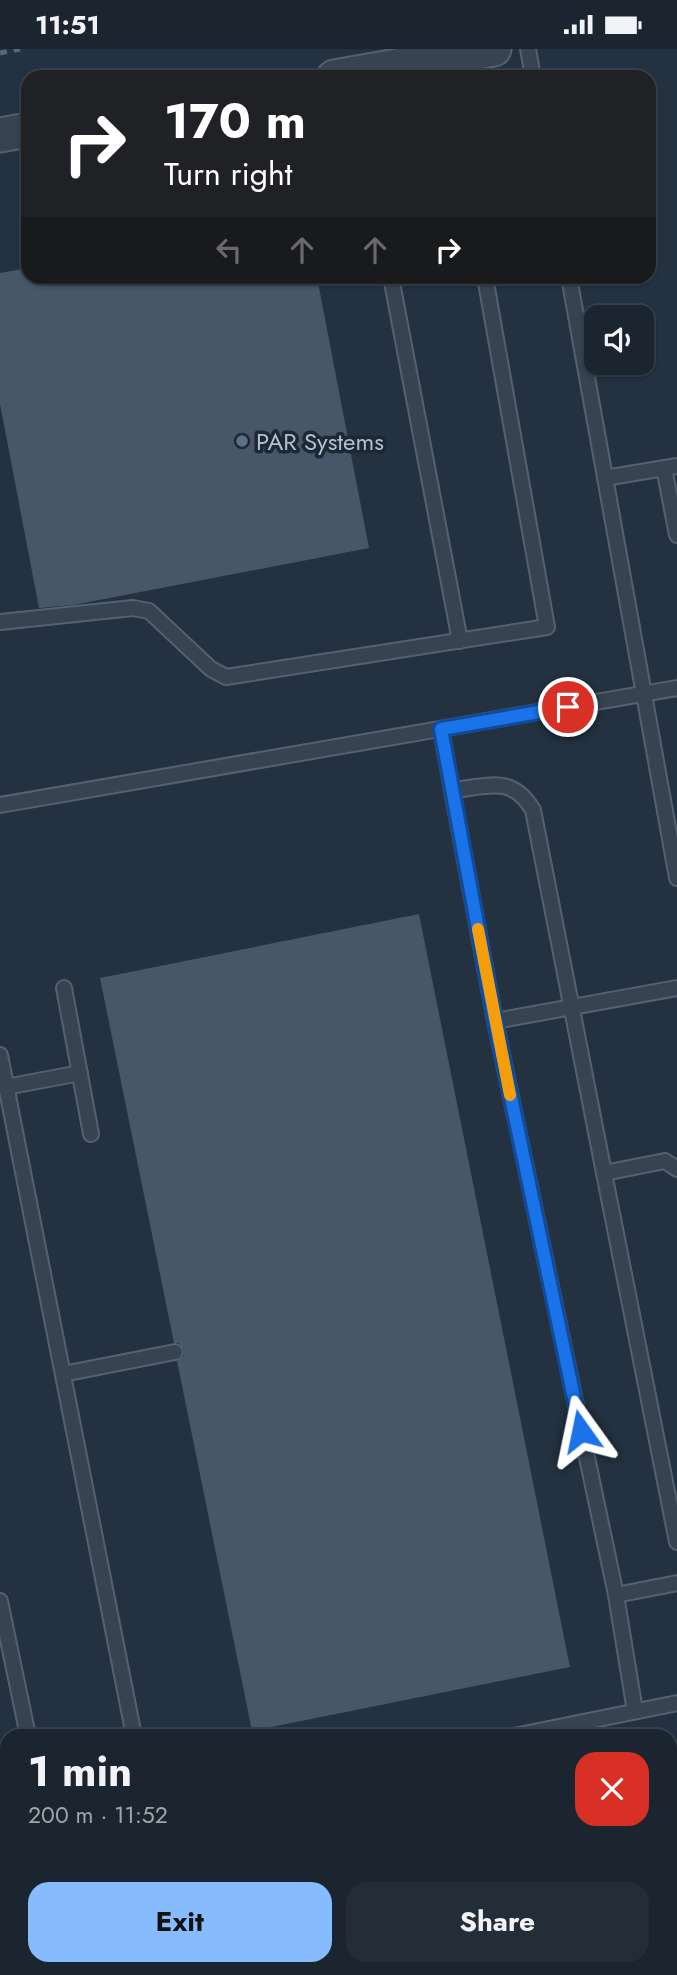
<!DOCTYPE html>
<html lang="en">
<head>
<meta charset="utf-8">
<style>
  body { margin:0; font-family:Jost,sans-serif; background:#232d38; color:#f1f3f6; height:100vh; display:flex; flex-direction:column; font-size:26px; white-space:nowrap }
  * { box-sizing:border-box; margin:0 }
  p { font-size:23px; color:#9fa5ab }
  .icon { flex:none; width:38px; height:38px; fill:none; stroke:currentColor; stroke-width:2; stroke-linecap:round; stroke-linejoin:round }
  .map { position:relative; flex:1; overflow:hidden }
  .drawer { position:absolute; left:0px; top:1680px; width:677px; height:247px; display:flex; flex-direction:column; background:#1a2530; border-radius:21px 21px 0 0; box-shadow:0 2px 5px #0004,0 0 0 2px #38424c }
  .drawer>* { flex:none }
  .hud { position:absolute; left:21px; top:21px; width:635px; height:214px; border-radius:21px; box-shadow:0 2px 5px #0004,0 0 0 2px #38424c; background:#202124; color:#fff; overflow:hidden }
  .buttons { position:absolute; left:584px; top:256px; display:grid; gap:14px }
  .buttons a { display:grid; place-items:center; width:70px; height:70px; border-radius:14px; background:#1a2530; box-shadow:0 2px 5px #0004,0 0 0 2px #38424c; font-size:35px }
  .pin { position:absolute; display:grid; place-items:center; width:60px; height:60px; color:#fff; margin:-30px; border:4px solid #fff; border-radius:50%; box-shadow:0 2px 7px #0007 }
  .me { position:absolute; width:77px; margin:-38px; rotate:348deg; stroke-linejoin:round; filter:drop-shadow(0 0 5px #0008) }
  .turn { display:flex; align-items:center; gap:24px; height:147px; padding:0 28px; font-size:32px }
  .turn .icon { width:91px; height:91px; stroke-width:2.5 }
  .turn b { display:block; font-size:49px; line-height:60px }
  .lanes { display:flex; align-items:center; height:66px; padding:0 28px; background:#0003; justify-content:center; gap:35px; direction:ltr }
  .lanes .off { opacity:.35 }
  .round { display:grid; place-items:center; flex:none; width:74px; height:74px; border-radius:21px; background:#232d38 }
  .overview { display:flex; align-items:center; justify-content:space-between; height:119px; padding:0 28px }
  h1 { font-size:42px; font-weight:700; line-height:52px }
  .primary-button { display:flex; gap:14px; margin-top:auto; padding:14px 28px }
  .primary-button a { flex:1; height:80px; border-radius:21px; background:#86bbfe; color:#111; font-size:28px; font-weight:700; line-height:80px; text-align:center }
  .primary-button a+a { background:#232d38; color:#f1f3f6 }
  .status { display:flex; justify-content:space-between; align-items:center; height:49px; padding:0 35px; background:#1a2530; direction:ltr }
  .status svg { height:19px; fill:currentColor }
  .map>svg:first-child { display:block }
</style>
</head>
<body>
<div class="status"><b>11:51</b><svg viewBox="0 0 49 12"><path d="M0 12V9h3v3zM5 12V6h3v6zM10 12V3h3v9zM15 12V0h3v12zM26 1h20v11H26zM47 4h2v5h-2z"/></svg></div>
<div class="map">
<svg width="677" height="1926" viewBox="0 0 677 1926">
  <rect width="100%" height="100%" fill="#233140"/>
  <g fill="#475767">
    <polygon points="28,219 28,228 317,228 369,499 73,556 39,559 0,355 0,224"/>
    <polygon points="419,865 570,1618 252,1682 177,1312 184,1307 184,1300 179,1294 174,1294 100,929"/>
  </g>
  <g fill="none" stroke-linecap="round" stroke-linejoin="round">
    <defs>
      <g id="service">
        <polyline points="528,0 533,28"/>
        <polyline points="391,228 460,592"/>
        <polyline points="569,228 677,829"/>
        <polyline points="664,419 677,486"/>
        <polyline points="605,429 677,417"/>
        <polyline points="0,573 133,559 149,562 211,620 226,628 547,578 485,228"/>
        <path d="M441 680 452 741C489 738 511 725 533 761L604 1124 665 1112 677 1120"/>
        <polyline points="452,741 495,972"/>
        <polyline points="0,756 677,639"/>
        <polyline points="64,939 91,1085"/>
        <polyline points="677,939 495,972 616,1546 677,1534"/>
        <polyline points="0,1006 134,1687"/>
        <polyline points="6,1038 80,1024"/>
        <polyline points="604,1124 677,1493"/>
        <polyline points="63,1325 175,1303"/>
        <polyline points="616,1546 635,1662"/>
        <polyline points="0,1552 28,1687"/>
        <polyline points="514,1687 677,1654"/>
        <polyline points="670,1810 677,1808"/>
        <polyline points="75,1920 77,1926"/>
        <polyline points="179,1920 181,1926"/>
      </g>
      <g id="tertiary">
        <polyline points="334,28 494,0"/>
        <polyline points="0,86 28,81"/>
      </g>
    </defs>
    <use href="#service" stroke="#55616e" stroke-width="18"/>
    <use href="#tertiary" stroke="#55616e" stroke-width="37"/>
    <use href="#service" stroke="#374350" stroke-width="14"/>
    <use href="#tertiary" stroke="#374350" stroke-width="33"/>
    <polyline stroke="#596777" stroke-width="5" stroke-dasharray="7 7" stroke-linecap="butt" points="0,4 20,0"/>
  </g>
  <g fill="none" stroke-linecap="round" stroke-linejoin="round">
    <defs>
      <polyline id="route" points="568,658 441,680 495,972 581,1382"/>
    </defs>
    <use href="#route" stroke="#114b97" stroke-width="18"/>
    <use href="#route" stroke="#1a73e8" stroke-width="12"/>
    <polyline stroke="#f59e0b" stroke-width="12" points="478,880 510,1046"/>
  </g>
  <circle fill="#5c6f8a" stroke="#1c2835" stroke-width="2.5" cx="242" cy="392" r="7"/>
  <g text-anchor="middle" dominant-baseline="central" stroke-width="7" stroke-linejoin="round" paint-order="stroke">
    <g font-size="24" fill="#b4becb" stroke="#1c2835" text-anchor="start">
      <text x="256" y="392">PAR Systems</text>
    </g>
  </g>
</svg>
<div class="buttons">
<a><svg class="icon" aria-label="sound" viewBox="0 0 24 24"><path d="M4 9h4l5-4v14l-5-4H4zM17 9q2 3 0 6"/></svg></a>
</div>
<div class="pin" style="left:568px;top:658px;background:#d93025"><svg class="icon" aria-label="arrive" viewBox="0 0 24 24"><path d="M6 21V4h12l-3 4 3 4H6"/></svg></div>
<svg class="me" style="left:581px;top:1382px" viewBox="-20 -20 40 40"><path d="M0-17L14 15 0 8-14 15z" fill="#1a73e8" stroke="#fff" stroke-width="4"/></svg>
<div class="hud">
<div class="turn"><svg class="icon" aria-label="right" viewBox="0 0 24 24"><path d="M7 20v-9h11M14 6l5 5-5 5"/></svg><div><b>170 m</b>Turn right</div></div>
<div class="lanes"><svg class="icon off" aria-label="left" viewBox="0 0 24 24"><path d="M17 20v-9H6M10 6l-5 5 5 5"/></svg><svg class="icon off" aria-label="ahead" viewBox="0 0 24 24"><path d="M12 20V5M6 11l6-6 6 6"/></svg><svg class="icon off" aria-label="ahead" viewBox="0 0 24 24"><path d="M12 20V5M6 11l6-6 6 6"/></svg><svg class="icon" aria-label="right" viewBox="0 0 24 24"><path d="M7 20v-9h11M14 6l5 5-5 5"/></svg></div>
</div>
<section class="drawer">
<div class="overview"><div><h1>1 min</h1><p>200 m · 11:52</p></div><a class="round" style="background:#d93025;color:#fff"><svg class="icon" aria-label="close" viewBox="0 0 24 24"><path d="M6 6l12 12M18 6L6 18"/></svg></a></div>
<div class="primary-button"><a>Exit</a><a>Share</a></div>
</section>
</div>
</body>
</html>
